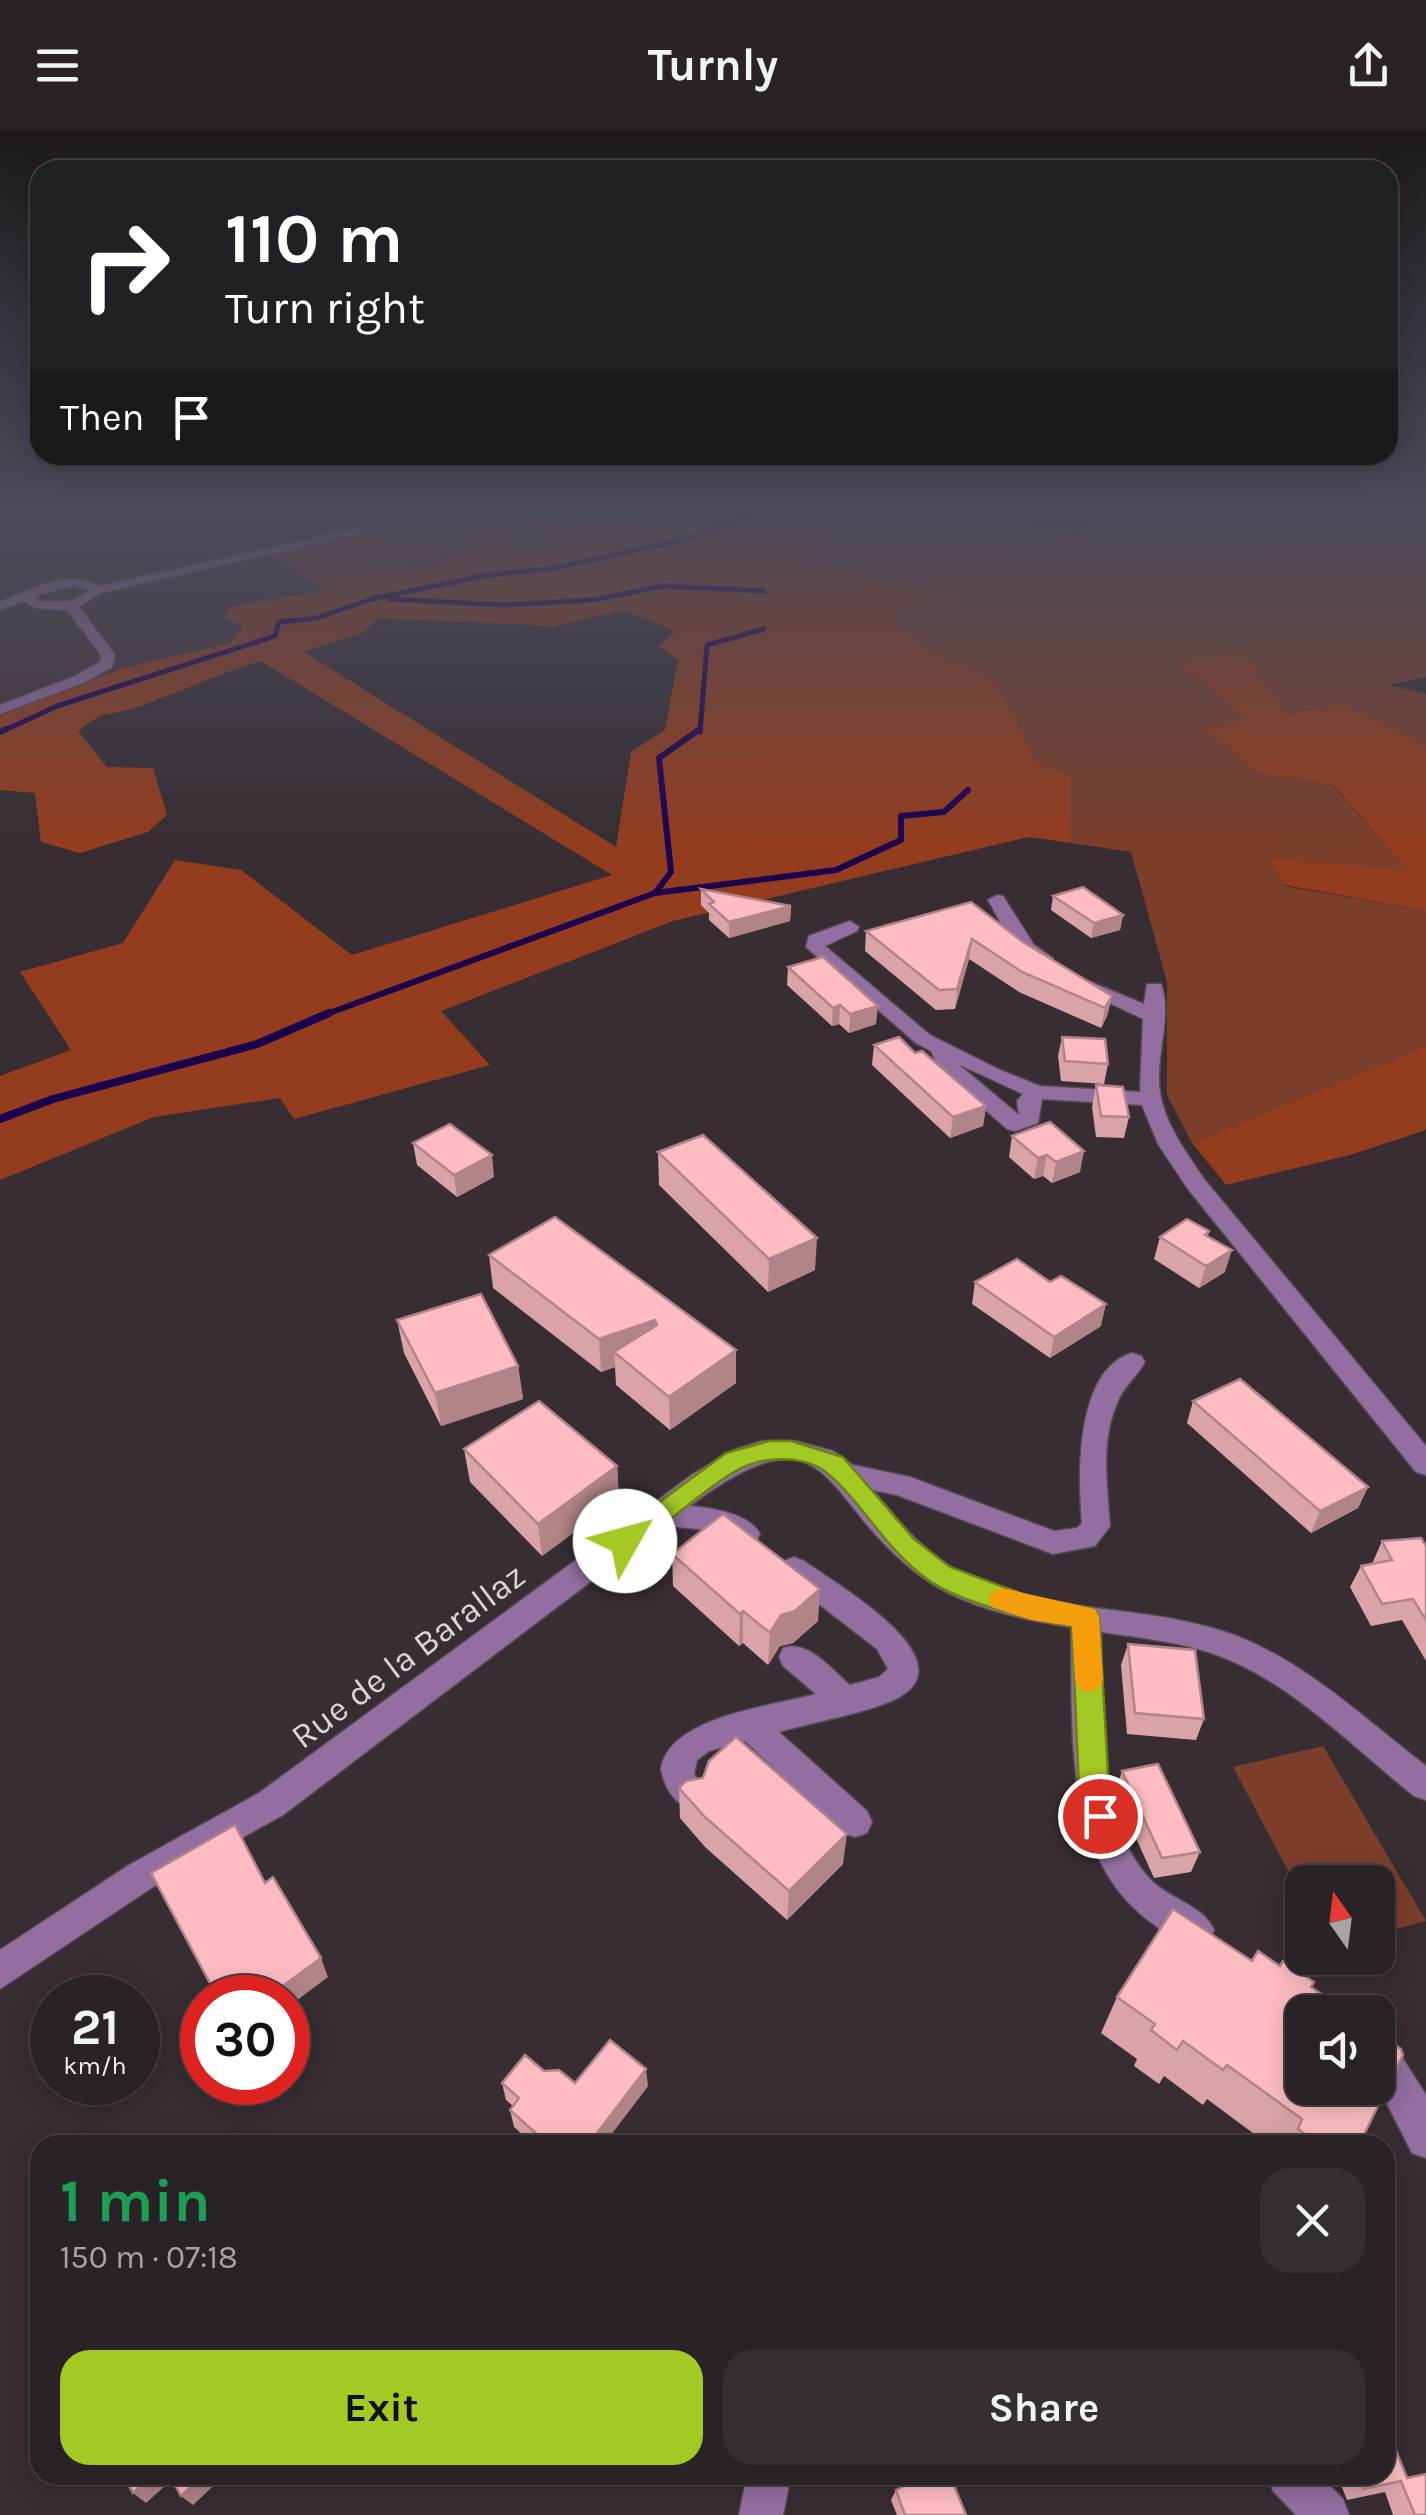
<!DOCTYPE html>
<html lang="en">
<head>
<meta charset="utf-8">
<style>
  body { margin:0; font-family:Karla,sans-serif; background:#352f32; color:#f1f3f6; height:100vh; display:flex; flex-direction:column; font-size:38px; white-space:nowrap }
  * { box-sizing:border-box; margin:0 }
  p { font-size:32px; color:#a5a4a7 }
  .icon { flex:none; width:55px; height:55px; fill:none; stroke:currentColor; stroke-width:2; stroke-linecap:round; stroke-linejoin:round }
  .map { position:relative; flex:1; overflow:hidden }
  .panel { position:absolute; left:30px; top:2005px; width:1365px; height:350px; display:flex; flex-direction:column; background:#292226; border-radius:30px; box-shadow:0 5px 25px #0003,0 0 0 2px #453f43 }
  .panel>* { flex:none }
  .hud { position:absolute; left:30px; top:30px; width:1368px; height:305px; border-radius:30px; box-shadow:0 5px 25px #0003,0 0 0 2px #453f43; background:#202124; color:#fff; overflow:hidden }
  .needle { width:65px; rotate:346deg }
  .fabs { position:absolute; left:1285px; top:1735px; display:grid; gap:20px }
  .fabs a { display:grid; place-items:center; width:110px; height:110px; border-radius:20px; background:#292226; box-shadow:0 5px 25px #0003,0 0 0 2px #453f43; font-size:50px }
  .speed { position:absolute; left:30px; top:1845px; display:flex; gap:20px; font-size:50px; font-weight:700; text-align:center }
  .speed>* { display:grid; place-content:center; width:130px; height:130px; border-radius:50%; background:#292226; box-shadow:0 5px 25px #0003,0 0 0 2px #453f43; line-height:1 }
  .speed small { font-size:25px; font-weight:400 }
  .speed .limit { border:15px solid #d22; background:#fff; color:#111 }
  .pin { position:absolute; display:grid; place-items:center; width:85px; height:85px; color:#fff; margin:-42px; border:5px solid #fff; border-radius:50%; box-shadow:0 2px 10px #0007 }
  .me { position:absolute; width:110px; margin:-55px; rotate:52deg; stroke-linejoin:round; filter:drop-shadow(0 0 8px #0008) }
  .turn { display:flex; align-items:center; gap:35px; height:210px; padding:0 30px; font-size:45px }
  .turn .icon { width:130px; height:130px; stroke-width:2.5 }
  .turn b { display:block; font-size:70px; line-height:85px }
  .then { display:flex; align-items:center; height:95px; padding:0 30px; background:#0003; gap:20px; font-size:38px }
  .round { display:grid; place-items:center; flex:none; width:105px; height:105px; border-radius:30px; background:#352f32 }
  .headline { display:flex; align-items:center; justify-content:space-between; height:170px; padding:0 30px }
  h1 { font-size:60px; font-weight:700; line-height:75px; color:#1e9e55 }
  .button { display:flex; gap:20px; margin-top:auto; padding:20px 30px }
  .button a { flex:1; height:115px; border-radius:30px; background:#a4c824; color:#111; font-size:40px; font-weight:700; line-height:115px; text-align:center }
  .button a+a { background:#352f32; color:#f1f3f6 }
  header { display:flex; justify-content:space-between; align-items:center; height:130px; padding:0 30px; background:#292226; font-size:45px; font-weight:700 }
  .map>svg:first-child { display:block }
</style>
</head>
<body>
<header><svg class="icon" aria-label="menu" viewBox="0 0 24 24"><path d="M4 6h16M4 12h16M4 18h16"/></svg>Turnly<svg class="icon" aria-label="share" viewBox="0 0 24 24"><path d="M12 15V3M7 8l5-5 5 5M5 13v7h14v-7"/></svg></header>
<div class="map">
<svg width="1426" height="2385" viewBox="0 0 1426 2385">
  <rect width="100%" height="100%" fill="#372d33"/>
  <polygon fill="#43323c" points="0,384 250,384 289,416 326,460 232,477 242,500 230,513 120,539 0,583"/>
  <g fill="#7b3f2b">
    <polygon points="466,384 500,384 564,415 537,423 497,426 496,419 515,417 499,399 474,395"/>
    <polygon points="848,384 1016,384 1029,394 1078,402 1104,384 1367,384 1426,392 1426,547 1388,555 1426,564 1426,615 1344,573 1204,599 1257,643 1333,656 1409,742 1272,728 1285,756 1426,781 1426,916 1192,1013 1167,965 1167,852 1131,722 1071,713 1069,647 1037,633 1016,587 989,545 930,520 890,483 960,471 794,430 849,388"/>
    <path d="M446 385 468 409 470 418C451 432 332 455 309 449 296 445 281 430 270 422Z"/>
    <polygon points="1323,1616 1426,1791 1378,1804 1378,1752 1302,1752 1302,1767 1233,1637"/>
  </g>
  <g fill="#943d1e" fill-rule="evenodd">
    <path d="M465 384 474 395 499 399 516 417 497 419V426L537 423 563 415 501 384H536L563 395 603 393 638 384H848L849 387 796 430 964 470 891 484 930 520 989 544 1016 587 1037 633 1070 646 1071 713 1029 707 673 791 441 881 490 935 294 989 280 968 154 987 0 1050V946L71 920 20 842 123 813 175 730 241 740 352 825 612 745 261 531C218 544 177 563 135 578 107 587 104 579 78 601L107 637 153 638 167 685 148 702 80 723 41 712 35 663 0 660V583L120 539 230 513 242 499 240 494 226 488 225 483 232 477 325 460 309 449C350 446 438 442 470 418L446 385ZM625 480 675 501 658 516 678 530 665 600 631 622 616 717 304 522 363 503 378 488 555 496Z"/>
    <polygon points="1245,523 1287,584 1344,573 1426,615 1426,781 1285,755 1270,728 1408,741 1334,656 1257,643 1203,598 1244,589 1175,529"/>
    <polygon points="1426,916 1426,1000 1350,1025 1226,1055 1192,1013"/>
  </g>
  <g fill="none" stroke-linecap="round" stroke-linejoin="round">
    <g stroke="#1c004d" stroke-width="5">
      <polyline points="389,469 504,475 593,470 663,456 764,461"/>
      <polyline points="1,602 57,576 275,506 279,492 317,488 372,469 488,445 550,439 681,410 754,384"/>
      <polyline points="700,602 707,515 764,499"/>
    </g>
    <g stroke="#1c004d" stroke-width="6">
      <polyline points="0,602 6,599"/>
      <polyline points="655,763 836,740 901,710 901,686 944,682 968,660"/>
      <polyline points="324,885 655,763 671,742 659,628 700,599"/>
    </g>
    <polyline stroke="#1c004d" stroke-width="8" points="0,989 53,969 257,914 329,883"/>
    <defs>
      <g id="minor">
        <path d="M422 384H444L101 463 79 477 115 525 112 537 83 553 0 584V575L73 547 100 532 101 525 67 480 35 478 24 471 0 480V472C32 459 65 438 99 456ZM73 456 89 461 71 471H39L35 466Z"/>
        <path d="M997 765 1003 766 1034 815 1053 828V836C1020 842 1002 793 988 770Z"/>
        <path d="M850 791 859 797 857 801 825 816 930 905 1000 940 1040 956 1140 962 1143 889 1074 856 1084 850 1091 852 1144 874 1147 854H1161C1174 889 1151 933 1162 972 1169 1000 1188 1025 1204 1049L1426 1316V1345L1416 1342 1188 1059 1158 1014 1142 975 1042 969 1038 993 1015 1001 1007 999 939 939 931 921 916 913 806 817 809 806ZM958 934 1023 964 1017 971 1019 985Z"/>
        <path d="M1132 1223 1141 1226 1145 1232C1137 1246 1124 1256 1118 1271 1100 1310 1107 1355 1110 1396L1095 1416 1053 1424 897 1365 873 1360C894 1386 915 1412 942 1431 1028 1489 1143 1470 1237 1506 1308 1534 1366 1590 1426 1636V1670L1414 1666C1354 1618 1294 1555 1222 1527 1184 1512 1141 1508 1101 1502 1104 1579 1093 1686 1149 1748 1167 1769 1203 1774 1214 1800L1208 1812 1196 1817C1059 1762 1073 1621 1071 1497 1018 1489 957 1476 914 1441 819 1367 832 1270 690 1376 712 1378 749 1383 760 1404L756 1412 746 1415 710 1400 664 1396 283 1685 153 1757 0 1859V1820L129 1735 259 1663 693 1344 736 1319 762 1311H796L833 1321 853 1335 910 1347 1054 1401 1077 1398 1082 1393C1078 1347 1075 1240 1132 1223Z"/>
        <path d="M794 1427 804 1431C834 1453 969 1529 898 1568 869 1583 812 1592 779 1602L867 1681 872 1692 867 1703 855 1707 843 1703 745 1611 709 1621 697 1630 694 1644 706 1664 702 1675 690 1679C673 1672 665 1658 661 1640 667 1587 772 1576 816 1564L783 1536 779 1527 783 1518C808 1509 832 1540 850 1555L879 1547 888 1539 877 1519 784 1447 779 1439 784 1431Z"/>
        <polygon points="1378,1904 1391,1910 1426,1965 1426,2028 1412,2023 1378,1956"/>
        <polygon points="747,2345 791,2345 783,2385 739,2385"/>
        <polygon points="1267,2345 1320,2345 1343,2369 1349,2385 1296,2385 1273,2361"/>
      </g>
    </defs>
    <use href="#minor" stroke="#554b51" stroke-width="3"/>
    <use href="#minor" fill="#926fa0" fill-rule="evenodd"/>
  </g>
  <g fill="#daa2a9">
    <polygon points="701,759 791,776 790,791 729,808 709,790 709,783 701,775"/>
    <polygon points="1053,766 1123,785 1120,800 1091,808 1051,780"/>
    <polygon points="866,801 1023,812 1112,866 1107,886 1101,898 1019,862 969,829 955,879 936,880 865,821"/>
    <polygon points="788,837 876,894 849,903 839,894 832,896 787,855"/>
    <polygon points="1062,907 1108,934 1104,954 1061,951 1058,926"/>
    <polygon points="874,915 915,923 986,976 983,996 950,1008 872,935"/>
    <polygon points="1096,955 1129,987 1124,1008 1096,1007 1092,977"/>
    <polygon points="1012,1006 1080,1042 1052,1053 1043,1046 1034,1049 1009,1027"/>
    <polygon points="413,1013 494,1047 457,1067 417,1035"/>
    <polygon points="658,1022 815,1140 768,1162 659,1055"/>
    <polygon points="1209,1101 1208,1106 1225,1142 1199,1158 1154,1129 1160,1107"/>
    <polygon points="489,1125 736,1220 736,1253 670,1300 616,1255 615,1237 601,1242 493,1158"/>
    <polygon points="975,1152 1101,1196 1050,1228 972,1174"/>
    <polygon points="397,1190 518,1236 523,1269 441,1296 404,1223"/>
    <polygon points="1193,1271 1368,1357 1358,1378 1311,1403 1187,1293"/>
    <polygon points="464,1319 617,1336 619,1369 542,1426 470,1352"/>
    <polygon points="1382,1411 1426,1416 1426,1531 1402,1490 1371,1496 1350,1457 1361,1436 1372,1434"/>
    <polygon points="672,1424 818,1491 793,1513 780,1516 768,1535 743,1513 739,1516 673,1456"/>
    <polygon points="1128,1514 1204,1589 1196,1610 1127,1604 1121,1535"/>
    <polygon points="1122,1641 1200,1722 1191,1742 1154,1748 1115,1662"/>
    <polygon points="679,1658 843,1734 787,1790 705,1717 680,1688"/>
    <polygon points="1252,1831 1311,1857 1359,2015 1269,2015 1207,1969 1203,1975 1164,1946 1159,1954 1134,1936 1137,1929 1101,1903 1117,1867"/>
    <polygon points="544,1941 575,1953 648,1956 603,2015 534,2015 514,1997 510,1980 513,1976 506,1970 502,1953"/>
    <polygon points="1337,2345 1385,2345 1407,2348 1426,2385 1393,2385 1385,2362 1347,2370"/>
    <polygon points="896,2360 966,2385 897,2385 891,2370"/>
  </g>
  <g fill="#b18489">
    <polygon points="791,776 790,791 729,808 729,792"/>
    <polygon points="1123,785 1120,800 1091,808 1094,793"/>
    <polygon points="972,809 969,829 955,879 957,859"/>
    <polygon points="1112,866 1107,886 1101,898 1105,878"/>
    <polygon points="840,875 839,894 832,896 833,878"/>
    <polygon points="878,876 876,894 849,903 850,884"/>
    <polygon points="986,976 983,996 950,1008 953,987"/>
    <polygon points="1084,1021 1080,1042 1052,1053 1056,1032"/>
    <polygon points="492,1025 494,1047 457,1067 454,1045"/>
    <polygon points="1047,1025 1043,1046 1034,1049 1038,1028"/>
    <polygon points="817,1108 815,1140 768,1162 769,1129"/>
    <polygon points="1232,1120 1225,1142 1199,1158 1206,1136"/>
    <polygon points="1106,1174 1101,1196 1050,1228 1054,1207"/>
    <polygon points="655,1190 656,1223 614,1222 615,1237 601,1242 599,1209"/>
    <polygon points="736,1220 736,1253 670,1300 669,1267"/>
    <polygon points="518,1236 523,1269 441,1296 435,1263"/>
    <polygon points="617,1336 619,1369 542,1426 538,1394"/>
    <polygon points="1368,1357 1358,1378 1311,1403 1320,1381"/>
    <polygon points="820,1459 818,1491 793,1513 780,1516 768,1535 770,1503 781,1485"/>
    <polygon points="743,1481 743,1513 739,1516 740,1484"/>
    <polygon points="847,1704 843,1734 787,1790 789,1761"/>
    <polygon points="321,1828 328,1847 288,1877 288,1868 266,1868"/>
    <polygon points="646,1939 648,1956 603,2015 588,2015"/>
    <polygon points="153,2345 176,2346 146,2373 133,2363"/>
    <polygon points="203,2345 225,2345 193,2375 181,2366"/>
  </g>
  <g fill="#fdbcc4" stroke="#b18489" stroke-width="2.5">
    <polygon points="1083,757 1123,785 1094,793 1053,766"/>
    <polygon points="701,759 791,776 729,792 709,774 714,772"/>
    <polygon points="971,772 1023,812 1112,866 1105,878 1022,842 972,809 957,859 939,860 866,801"/>
    <polygon points="823,827 878,876 850,884 840,875 833,878 788,837"/>
    <polygon points="899,907 915,923 922,921 986,976 953,987 874,915"/>
    <polygon points="1062,907 1105,909 1108,934 1065,931"/>
    <polygon points="1096,955 1123,957 1129,987 1101,986"/>
    <polygon points="1050,992 1084,1021 1056,1032 1047,1025 1038,1028 1012,1006"/>
    <polygon points="450,994 492,1025 454,1045 413,1013"/>
    <polygon points="703,1005 817,1108 769,1129 658,1022"/>
    <polygon points="555,1087 736,1220 669,1267 614,1222 657,1195 655,1190 599,1209 489,1125"/>
    <polygon points="1187,1089 1209,1101 1205,1105 1232,1120 1206,1136 1160,1107"/>
    <polygon points="1017,1129 1050,1152 1061,1146 1106,1174 1054,1207 975,1152"/>
    <polygon points="481,1164 518,1236 435,1263 397,1190"/>
    <polygon points="1240,1249 1368,1357 1320,1381 1193,1271"/>
    <polygon points="539,1271 617,1336 538,1394 464,1319"/>
    <polygon points="723,1384 820,1459 795,1481 781,1485 770,1503 743,1481 740,1484 672,1424"/>
    <polygon points="1421,1408 1426,1416 1426,1490 1413,1469 1382,1474 1361,1436 1392,1430 1382,1411"/>
    <polygon points="1128,1514 1195,1520 1204,1589 1135,1583"/>
    <polygon points="736,1607 847,1704 789,1761 705,1687 679,1658 686,1651 703,1648 709,1631"/>
    <polygon points="1158,1634 1200,1722 1162,1728 1122,1641"/>
    <polygon points="235,1695 265,1753 273,1747 321,1828 266,1868 218,1868 151,1743"/>
    <polygon points="1173,1779 1252,1831 1258,1821 1280,1836 1283,1831 1314,1852 1311,1857 1348,1882 1302,1882 1302,1958 1378,1958 1378,1903 1401,1919 1403,1925 1359,2015 1320,2015 1298,1999 1302,1989 1227,1935 1223,1940 1183,1911 1177,1920 1151,1900 1155,1894 1117,1867"/>
    <polygon points="610,1910 646,1939 588,2015 570,2015 562,2008 557,2015 549,2015 510,1980 519,1968 502,1953 525,1925 544,1941 559,1940 575,1953"/>
    <polygon points="1385,2293 1407,2348 1426,2344 1426,2385 1415,2385 1401,2351 1363,2359 1357,2345 1385,2345"/>
    <polygon points="123,2345 153,2345 133,2363"/>
    <polygon points="169,2345 203,2345 181,2366"/>
    <polygon points="926,2345 950,2345 966,2385 905,2385 896,2360"/>
  </g>
  <linearGradient id="sky" x2="0" y2="1"><stop stop-color="#1e191c"/><stop offset="0.53" stop-color="#4d4c5b"/><stop offset="1" stop-color="#4d4c5b" stop-opacity="0"/></linearGradient>
  <rect width="1426" height="718" fill="url(#sky)"/>
  <path fill="#a4c824" stroke="#6b8217" stroke-width="2.5" d="M769 1311H791L843 1327 914 1409 950 1437 1033 1468 1095 1479 1099 1487 1109 1659 1115 1686 1111 1695 1100 1699 1089 1695 1079 1659 1072 1496C1033 1491 958 1472 927 1449 884 1418 863 1373 827 1343 807 1326 769 1326 746 1336 717 1348 662 1398 634 1418L625 1421 616 1418 612 1411 616 1404 726 1323Z"/>
  <polygon fill="#f59e0b" points="1002,1458 1095,1479 1099,1487 1103,1550 1099,1559 1089,1562 1079,1559 1075,1550 1072,1496 1031,1490 992,1477 989,1469 992,1462"/>
  <g text-anchor="middle" dominant-baseline="central" stroke-width="10" stroke-linejoin="round" paint-order="stroke">
    <g font-size="35" fill="#dbd4d8" stroke="#372d33">
      <text transform="translate(408 1526) rotate(-37)">Rue de la Barallaz</text>
    </g>
  </g>
</svg>
<div class="fabs">
<a><svg class="needle" viewBox="-14 -14 28 28"><path d="M0-13l5 13h-10z" fill="#e53935"/><path d="M0 13l5-13h-10z" fill="#a5a4a7"/></svg></a>
<a><svg class="icon" aria-label="sound" viewBox="0 0 24 24"><path d="M4 9h4l5-4v14l-5-4H4zM17 9q2 3 0 6"/></svg></a>
</div>
<div class="speed"><div>21<small>km/h</small></div><div class="limit">30</div></div>
<div class="pin" style="left:1100px;top:1686px;background:#d93025"><svg class="icon" aria-label="arrive" viewBox="0 0 24 24"><path d="M6 21V4h12l-3 4 3 4H6"/></svg></div>
<svg class="me" style="left:625px;top:1411px" viewBox="-20 -20 40 40"><circle r="19" fill="#fff"/><path d="M0-13L10 11 0 6-10 11z" fill="#a4c824"/></svg>
<div class="hud">
<div class="turn"><svg class="icon" aria-label="right" viewBox="0 0 24 24"><path d="M7 20v-9h11M14 6l5 5-5 5"/></svg><div><b>110 m</b>Turn right</div></div>
<div class="then">Then<svg class="icon" aria-label="arrive" viewBox="0 0 24 24"><path d="M6 21V4h12l-3 4 3 4H6"/></svg></div>
</div>
<section class="panel">
<div class="headline"><div><h1>1 min</h1><p>150 m · 07:18</p></div><a class="round"><svg class="icon" aria-label="close" viewBox="0 0 24 24"><path d="M6 6l12 12M18 6L6 18"/></svg></a></div>
<div class="button"><a>Exit</a><a>Share</a></div>
</section>
</div>
</body>
</html>
